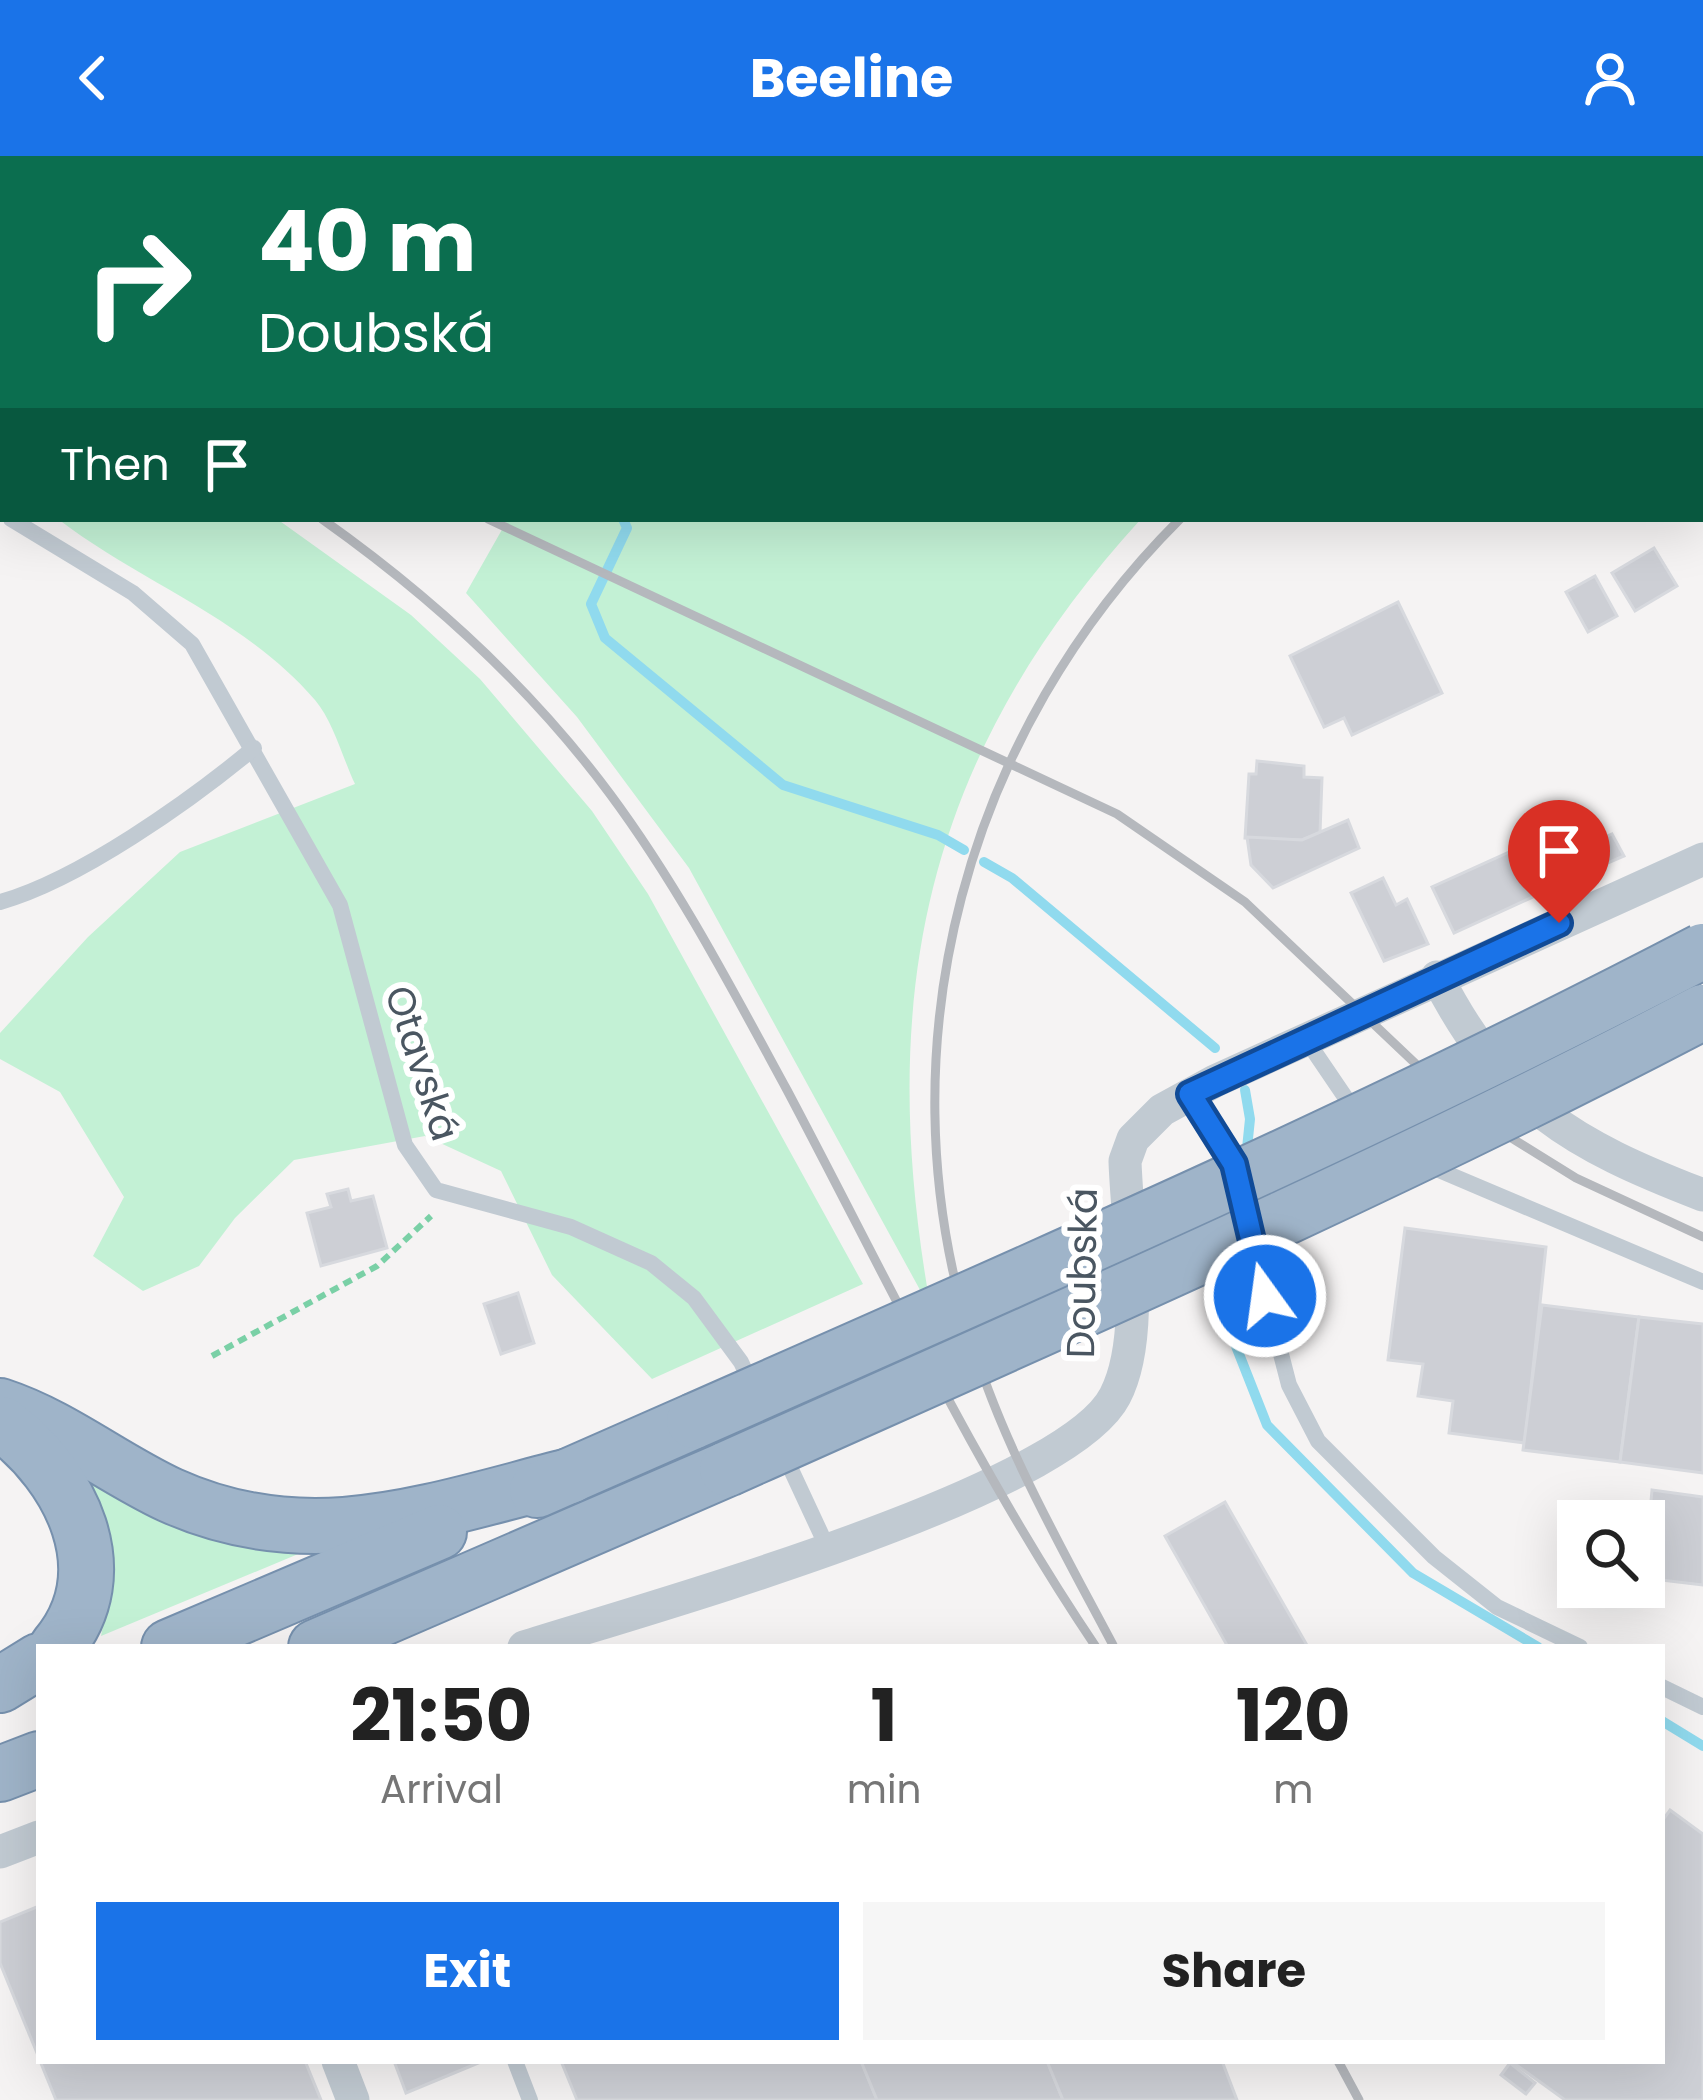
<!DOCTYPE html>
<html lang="en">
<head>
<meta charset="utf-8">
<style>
  body { margin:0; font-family:Poppins,sans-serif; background:#f6f6f6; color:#222; height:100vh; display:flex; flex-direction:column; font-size:45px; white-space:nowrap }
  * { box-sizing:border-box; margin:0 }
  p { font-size:39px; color:#767676 }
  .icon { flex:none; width:66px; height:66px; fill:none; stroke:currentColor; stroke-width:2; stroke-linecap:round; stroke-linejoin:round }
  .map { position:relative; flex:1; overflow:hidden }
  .side { position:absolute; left:36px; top:1488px; width:1629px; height:420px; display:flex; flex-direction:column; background:#fff; border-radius:0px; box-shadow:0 12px 48px #0002 }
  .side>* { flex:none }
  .banner { position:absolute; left:0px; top:0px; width:1704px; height:366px; box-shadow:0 12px 48px #0002; background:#0b6e4f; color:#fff; overflow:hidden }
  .controls { position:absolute; left:1557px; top:1344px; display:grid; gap:24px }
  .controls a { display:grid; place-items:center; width:108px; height:108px; border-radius:0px; background:#fff; box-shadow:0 12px 48px #0002; font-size:60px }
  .pin { position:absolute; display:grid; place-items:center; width:102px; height:102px; color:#fff; margin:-123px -51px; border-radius:50% 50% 50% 0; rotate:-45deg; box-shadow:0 0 12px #0007 }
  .pin .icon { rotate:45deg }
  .me { position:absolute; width:132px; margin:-66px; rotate:346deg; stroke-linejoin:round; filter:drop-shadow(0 0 9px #0008) }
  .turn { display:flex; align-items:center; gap:42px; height:252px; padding:0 60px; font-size:54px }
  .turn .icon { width:156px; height:156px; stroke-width:2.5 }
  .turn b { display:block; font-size:84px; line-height:102px }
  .then { display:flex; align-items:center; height:114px; padding:0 60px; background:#0003; gap:24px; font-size:45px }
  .eta { display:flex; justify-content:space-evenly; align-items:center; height:204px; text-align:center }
  .eta b { font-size:72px; font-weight:700; line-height:84px }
  .primary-button { display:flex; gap:24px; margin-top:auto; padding:24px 60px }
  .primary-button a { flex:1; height:138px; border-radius:0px; background:#1a73e8; color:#fff; font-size:48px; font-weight:700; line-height:138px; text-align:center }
  .primary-button a+a { background:#f6f6f6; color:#222 }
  header { display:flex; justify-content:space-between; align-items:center; height:156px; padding:0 60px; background:#1a73e8; color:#fff; font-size:54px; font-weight:700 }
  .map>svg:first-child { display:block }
</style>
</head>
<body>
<header><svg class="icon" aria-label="back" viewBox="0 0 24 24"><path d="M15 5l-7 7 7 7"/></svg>Beeline<svg class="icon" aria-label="person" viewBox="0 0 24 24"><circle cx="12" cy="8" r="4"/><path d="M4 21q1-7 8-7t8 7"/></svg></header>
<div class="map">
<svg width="1703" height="1944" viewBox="0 0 1703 1944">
  <rect width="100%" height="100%" fill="#f5f3f3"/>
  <g fill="#c3f1d5">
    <path d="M58 363H277L411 459 480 523 592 655 648 738 863 1128 652 1223 552 1119 501 1015 425 980 294 1004 235 1062 199 1110 143 1135 93 1100 124 1041 60 936 0 903V877L88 781 180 696 355 628C343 603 333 565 315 544 245 462 141 427 58 363Z"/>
    <path d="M508 363H1141C923 602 875 842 931 1154L689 712 577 561 466 437Z"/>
    <polygon points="87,1325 187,1375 303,1396 101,1480 112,1422"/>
  </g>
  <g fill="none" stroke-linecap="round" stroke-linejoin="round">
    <g stroke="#90daee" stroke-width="10">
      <polyline points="0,58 3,59"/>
      <polyline points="623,363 627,372 591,448 605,482 783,629 938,679 964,694"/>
      <polyline points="984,706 1012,722 1215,892"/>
      <polyline points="1245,934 1250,963 1246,1002"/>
      <polyline points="1236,1104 1230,1175 1267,1269 1413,1417 1538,1491"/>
      <polyline points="1662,1565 1703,1590"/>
    </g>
  </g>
  <g fill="#cdcfd5" stroke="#d7d9de" stroke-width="3">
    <polygon points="1666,0 1703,0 1703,29 1701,3 1658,3"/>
    <polygon points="1654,392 1677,430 1635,455 1612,417"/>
    <polygon points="1595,420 1617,460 1588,476 1566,436"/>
    <polygon points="1398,446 1442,537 1352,579 1344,562 1324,571 1290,500"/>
    <polygon points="1257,605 1304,610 1304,621 1322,622 1320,677 1302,684 1245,682 1249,618 1256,618"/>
    <polygon points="1348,664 1359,692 1273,732 1251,709 1247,681 1302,684"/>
    <polygon points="1612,678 1624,700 1587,716 1577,694"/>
    <polygon points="1538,683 1559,729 1454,777 1432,731"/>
    <polygon points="1383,722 1396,749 1407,743 1428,788 1384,805 1351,737"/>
    <polygon points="348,1033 351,1045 373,1040 387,1092 321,1110 307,1057 331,1051 327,1038"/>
    <polygon points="1405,1072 1546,1091 1525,1287 1449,1277 1453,1245 1418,1240 1423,1208 1388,1204"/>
    <polygon points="518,1137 534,1187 501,1198 484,1148"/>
    <polygon points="1542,1149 1639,1161 1620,1306 1523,1294"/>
    <polygon points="1639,1161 1703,1168 1703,1317 1620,1306"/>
    <polygon points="1652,1334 1703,1341 1703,1429 1644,1422"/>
    <polygon points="1225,1346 1308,1491 1228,1491 1165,1380"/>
    <polygon points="1670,1654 1703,1678 1703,1944 1565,1944 1511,1905 1662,1905 1662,1665"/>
    <polygon points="39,1750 39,1902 0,1807 0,1766"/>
    <polygon points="40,1905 305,1905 321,1944 56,1944"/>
    <polygon points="394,1905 483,1905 406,1937"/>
    <polygon points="561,1905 861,1905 877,1944 577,1944"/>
    <polygon points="861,1905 1047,1905 1063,1944 877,1944"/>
    <polygon points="1047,1905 1222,1905 1237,1944 1063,1944"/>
    <polygon points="1510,1907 1535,1927 1526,1938 1501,1919"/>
  </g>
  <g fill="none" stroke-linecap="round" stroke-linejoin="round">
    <defs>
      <g id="trunk">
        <path d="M0 1250C61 1270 112 1312 170 1339 309 1402 430 1355 570 1320"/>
        <path d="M2 1268C71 1319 120 1416 57 1491"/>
        <polyline points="537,1334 694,1265"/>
        <polyline points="169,1491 439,1376"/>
        <polyline points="316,1491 727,1313"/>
        <polyline points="0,1529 39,1505"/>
        <polyline points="0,1618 39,1603"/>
      </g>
    </defs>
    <use href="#trunk" stroke="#7690ad" stroke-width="58"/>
    <polyline stroke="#7ad0a6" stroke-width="6" stroke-dasharray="9 6" stroke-linecap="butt" points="212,1200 377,1110 431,1060"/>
    <g stroke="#c1cad2" stroke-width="16">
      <polyline points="11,363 133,437 192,488 340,749 405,989 436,1034 571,1071 651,1107 694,1142 741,1206 828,1393"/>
      <path d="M0 746C79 724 190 645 254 592"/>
      <polyline points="1305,882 1358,960"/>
      <polyline points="1190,938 1216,974 1236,1016"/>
      <polyline points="1427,1009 1703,1126"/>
      <polyline points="1251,1082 1289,1229 1318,1285 1434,1401 1497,1451 1580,1491"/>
      <polyline points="1662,1531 1703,1551"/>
      <polyline points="515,1905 530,1944"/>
    </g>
    <g stroke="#c1cad2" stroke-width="33">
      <path d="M1437 821C1503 949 1571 988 1703 1039"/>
      <path d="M524 1491C640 1454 1065 1337 1115 1240 1146 1181 1127 1071 1125 1005L1133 983 1162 954 1215 925 1703 703"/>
      <polyline points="0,1696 39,1681"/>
      <polyline points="338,1905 353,1944"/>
    </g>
    <use href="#trunk" stroke="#9fb4c9" stroke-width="54"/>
    <g stroke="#b5b8bd" stroke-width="9">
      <polyline points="268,0 278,3"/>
      <polyline points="1508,3 1518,0"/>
      <polyline points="1701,99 1703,98"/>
      <polyline points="0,149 3,151"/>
      <path d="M322 363C432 441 529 529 610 638 679 731 732 833 787 934 886 1121 977 1315 1096 1491"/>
      <polyline points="488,363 1117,658 1245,746 1418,910 1492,970 1576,1022 1703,1081"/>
      <path d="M1114 1491C1060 1389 1002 1288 969 1177 881 887 967 575 1180 363"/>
      <polyline points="1338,1905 1359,1944"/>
    </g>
    <defs>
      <g id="trunk-bridge">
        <path d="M694 1265C1034 1115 1374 967 1703 795"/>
        <path d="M727 1313C1055 1166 1385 1023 1703 856"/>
      </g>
    </defs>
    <use href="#trunk-bridge" stroke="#7690ad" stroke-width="58" stroke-linecap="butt"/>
    <use href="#trunk-bridge" stroke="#9fb4c9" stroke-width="54"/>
  </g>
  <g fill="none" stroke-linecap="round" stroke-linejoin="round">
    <defs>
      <polyline id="route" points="1265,1140 1234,1008 1190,938 1559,767"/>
    </defs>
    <use href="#route" stroke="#114b97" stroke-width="30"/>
    <use href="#route" stroke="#1a73e8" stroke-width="21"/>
  </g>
  <g text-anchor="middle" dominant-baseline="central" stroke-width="12" stroke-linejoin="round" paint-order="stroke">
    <g font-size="39" fill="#4a5661" stroke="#fff">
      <text transform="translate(422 907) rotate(72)">Otavská</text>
      <text transform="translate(1082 1117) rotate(-89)">Doubská</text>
    </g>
  </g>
</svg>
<div class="controls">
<a><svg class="icon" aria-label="search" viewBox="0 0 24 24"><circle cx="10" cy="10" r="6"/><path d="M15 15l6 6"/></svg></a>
</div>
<div class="pin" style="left:1559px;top:767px;background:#d93025"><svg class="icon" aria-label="arrive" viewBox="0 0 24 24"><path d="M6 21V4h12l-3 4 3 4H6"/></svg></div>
<svg class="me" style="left:1265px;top:1140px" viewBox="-20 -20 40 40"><circle r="17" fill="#1a73e8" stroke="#fff" stroke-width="3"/><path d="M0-11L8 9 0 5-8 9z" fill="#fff"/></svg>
<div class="banner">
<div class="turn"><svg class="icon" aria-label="right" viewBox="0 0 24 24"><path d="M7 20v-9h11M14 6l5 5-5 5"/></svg><div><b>40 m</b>Doubská</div></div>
<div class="then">Then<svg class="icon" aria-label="arrive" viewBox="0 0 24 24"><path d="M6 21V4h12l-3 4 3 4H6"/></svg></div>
</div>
<section class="side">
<div class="eta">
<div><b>21:50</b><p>Arrival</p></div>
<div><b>1</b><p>min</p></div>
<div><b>120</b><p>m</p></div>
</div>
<div class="primary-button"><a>Exit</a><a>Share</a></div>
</section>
</div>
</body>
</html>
